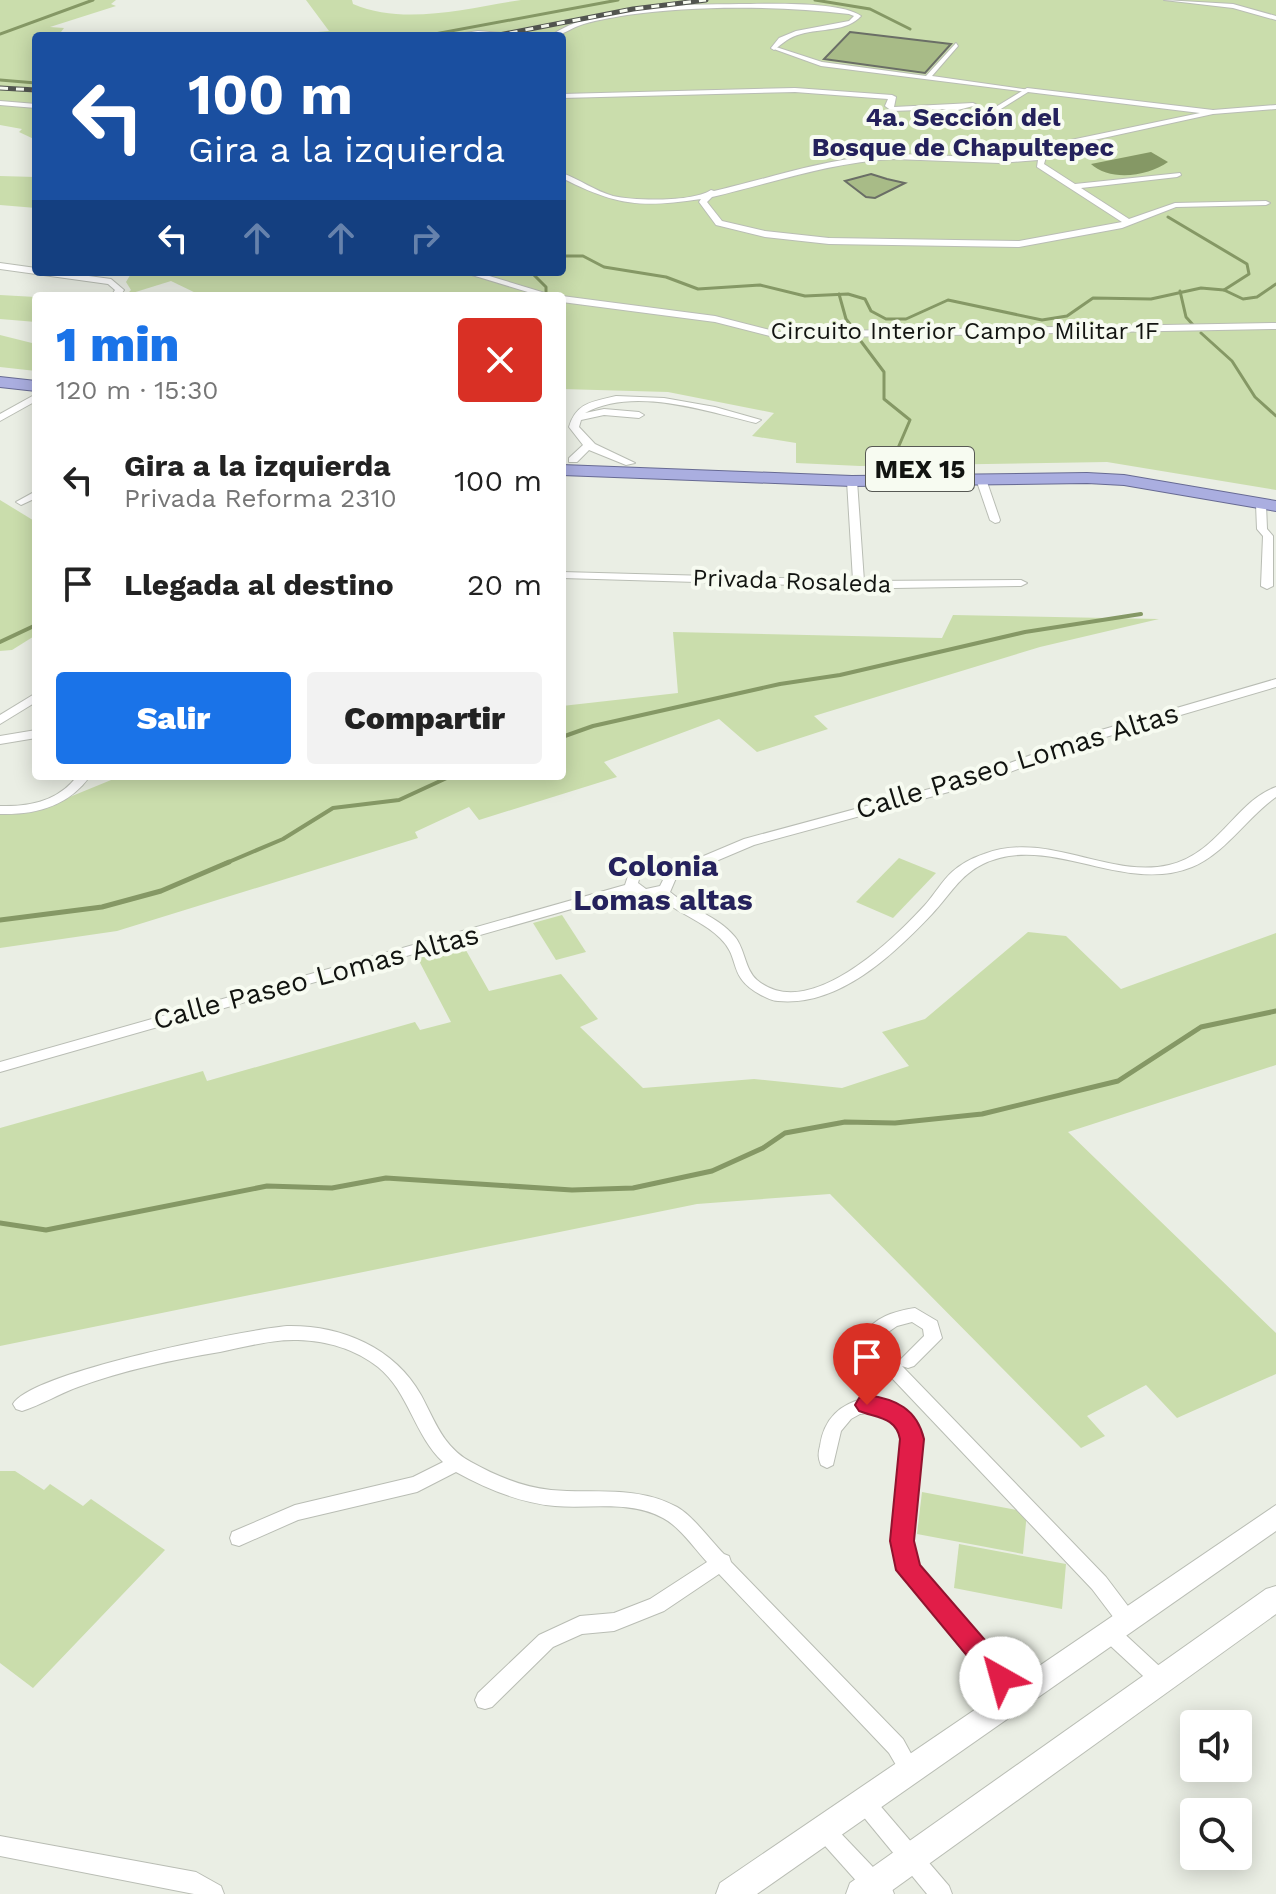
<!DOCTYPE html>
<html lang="es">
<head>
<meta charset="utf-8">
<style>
  body { margin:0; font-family:"Work Sans",sans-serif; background:#f2f2f2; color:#222; height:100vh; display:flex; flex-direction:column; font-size:30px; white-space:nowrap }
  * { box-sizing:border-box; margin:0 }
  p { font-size:26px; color:#767676 }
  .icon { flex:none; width:44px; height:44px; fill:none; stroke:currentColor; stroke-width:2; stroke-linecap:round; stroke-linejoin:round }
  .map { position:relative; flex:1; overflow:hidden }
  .sheet { position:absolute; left:32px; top:292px; width:534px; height:488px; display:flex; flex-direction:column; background:#fff; border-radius:8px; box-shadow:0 4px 20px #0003 }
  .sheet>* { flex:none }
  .banner { position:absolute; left:32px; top:32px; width:534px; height:244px; border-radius:8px; box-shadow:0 4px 20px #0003; background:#1a4fa0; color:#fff; overflow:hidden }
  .tools { position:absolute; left:1180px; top:1710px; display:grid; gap:16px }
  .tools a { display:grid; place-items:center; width:72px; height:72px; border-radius:8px; background:#fff; box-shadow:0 4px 20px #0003; font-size:40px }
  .pin { position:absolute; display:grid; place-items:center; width:68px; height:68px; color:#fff; margin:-82px -34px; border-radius:50% 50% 50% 0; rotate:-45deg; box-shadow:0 0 8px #0007 }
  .pin .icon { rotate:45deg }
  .me { position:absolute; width:88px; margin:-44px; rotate:322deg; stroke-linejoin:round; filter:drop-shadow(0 0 6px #0008) }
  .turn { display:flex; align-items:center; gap:28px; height:168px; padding:0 24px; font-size:36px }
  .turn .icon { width:104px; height:104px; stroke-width:2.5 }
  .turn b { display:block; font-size:56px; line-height:68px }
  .lanes { display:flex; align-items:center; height:76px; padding:0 24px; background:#0003; justify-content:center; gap:40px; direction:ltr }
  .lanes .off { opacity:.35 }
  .round { display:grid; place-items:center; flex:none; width:84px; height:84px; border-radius:8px; background:#f2f2f2 }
  .summary { display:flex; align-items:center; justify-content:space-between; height:136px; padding:0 24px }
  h1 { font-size:48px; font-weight:800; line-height:60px; color:#1a73e8 }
  .cta { display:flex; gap:16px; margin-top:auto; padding:16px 24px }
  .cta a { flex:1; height:92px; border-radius:8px; background:#1a73e8; color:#fff; font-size:32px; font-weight:800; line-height:92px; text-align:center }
  .cta a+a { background:#f2f2f2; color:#222 }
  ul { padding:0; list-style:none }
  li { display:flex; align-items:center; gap:24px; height:104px; padding:0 24px }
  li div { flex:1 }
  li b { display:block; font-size:30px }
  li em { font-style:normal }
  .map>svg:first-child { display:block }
</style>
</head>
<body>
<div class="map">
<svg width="1276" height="1894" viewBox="0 0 1276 1894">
  <rect width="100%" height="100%" fill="#eaeee4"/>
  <g fill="#caddac">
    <polygon points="0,0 116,0 111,4 116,6 50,27 64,28 61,32 75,33 74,36 36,36 36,140 19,132 22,129 0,125"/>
    <path d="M306 0H352L353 4C405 26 467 8 521 0H1276V490L1107 462 860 466 796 463V443L752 436 774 413 668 392 562 389V296H202L171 281 126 295 131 290 126 282 132 272H562V36H273L329 31Z"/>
    <polygon points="0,176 36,177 36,208 0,205"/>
    <polygon points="0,295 36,297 36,322 0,319"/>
    <polygon points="0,335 36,344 36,371 0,367"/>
    <polygon points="0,500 36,522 36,635 12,650 0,651"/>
    <polygon points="953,615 1159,619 1040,647 814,716 828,729 757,752 719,719 604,762 617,777 479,820 469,807 415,832 418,838 117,931 0,948 0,814 33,812 116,778 562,776 562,706 678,693 673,632 942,638"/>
    <polygon points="899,858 936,873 893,918 856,902"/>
    <polygon points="562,915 586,952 556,960 533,923"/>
    <polygon points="1028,932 1066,936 1121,989 1276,933 1276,1065 1068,1132 1276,1333 1276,1374 1177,1418 1146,1385 1087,1416 1105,1436 1081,1448 830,1194 697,1204 0,1346 0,1128 203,1071 207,1081 415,1022 420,1030 451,1022 417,957 463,945 489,991 561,974 598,1019 580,1027 643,1088 754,1079 842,1088 909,1066 882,1032 925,1019"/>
    <polygon points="0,1471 15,1471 44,1490 50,1484 83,1506 91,1499 165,1550 33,1688 0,1663"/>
    <polygon points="922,1492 1027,1512 1023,1554 917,1534"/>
    <polygon points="959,1544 1066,1564 1062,1609 954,1588"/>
  </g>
  <path fill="#859865" d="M1151 152 1168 162C1149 176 1110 182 1091 164Z"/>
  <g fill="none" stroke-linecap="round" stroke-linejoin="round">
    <g stroke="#859865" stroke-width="3">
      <polyline points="815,0 870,9 910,29"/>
      <polyline points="0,34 93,0"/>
      <polyline points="424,36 618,0"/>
      <polyline points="0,80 36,83"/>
      <polyline points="1168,217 1247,264 1249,274 1224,290"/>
      <polyline points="562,256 583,256 604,267 666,277 698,289 760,285 805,296 848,294 865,299 871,311 886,319 906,319 948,300 1042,320 1067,316 1093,298 1151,299 1201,288 1224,290 1243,299 1257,297 1276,284"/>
      <polyline points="531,272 546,287 546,292"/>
      <polyline points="1180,291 1186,317 1194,326"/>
      <polyline points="839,294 846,319 853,328"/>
      <polyline points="1201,333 1232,361 1255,397 1276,416"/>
      <polyline points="857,336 884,372 884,399 910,420 898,448 907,457"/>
    </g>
    <g stroke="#859865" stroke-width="4">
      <polyline points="0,642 36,625"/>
      <polyline points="562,737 593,726 780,684 840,675 1025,632 1141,614"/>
      <polyline points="224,864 283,839 333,808 399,800 451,776"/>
    </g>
    <g stroke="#859865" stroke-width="5">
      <polyline points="0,920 102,907 161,891 229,862"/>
      <polyline points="0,1223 46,1230 267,1186 332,1188 386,1178 572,1190 633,1188 712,1171 763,1148 785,1133 845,1122 895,1123 982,1114 1118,1081 1201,1027 1276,1011"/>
    </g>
  </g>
  <g fill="#a8bb87" stroke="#6a6e66" stroke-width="2">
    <polygon points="850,32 951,44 925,73 824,59"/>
    <polygon points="871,174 887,179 905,183 875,198 866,197 845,181"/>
  </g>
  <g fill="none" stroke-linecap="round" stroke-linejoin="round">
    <defs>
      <polygon id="pedestrian" points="956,43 958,46 932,76 1030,90 1027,92 821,66 771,48 776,47 822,62 926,76"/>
      <g id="minor">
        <polygon points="1164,0 1233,4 1276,16 1276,20 1233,8"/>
        <path d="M740 4C767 4 841 1 861 16 847 32 821 28 801 34 789 37 783 43 774 50L771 48 779 38 796 31 849 21 854 16 849 14C776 6 700 5 627 15 611 18 593 20 578 26 568 30 561 36 550 36 598 3 682 5 740 4Z"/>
        <polygon points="478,31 513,34 516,36 445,36"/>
        <path d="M795 88 892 95 896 97 894 107 973 103 977 105 927 118 994 108 1027 88 1213 110 1276 105V109L1213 114 1048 150 1044 164 1075 184 1180 173 1181 175 1177 177 1081 188 1129 219 1175 203 1266 201 1270 203 1266 205 1176 207 1122 228 1019 247 829 244 765 237 716 225 699 202 701 199C641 208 617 206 562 178V173C579 179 595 191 613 196 635 201 693 202 711 190L714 191C767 179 818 161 872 156 928 150 983 163 1039 155L1042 146 1200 113 1028 92 996 112 927 122 913 117 946 109 892 111 885 106 888 99 795 92 562 98V94ZM894 159 1000 163 1038 160 1037 167 1122 222 1019 241 829 238 765 231 722 221 707 202 712 197C772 183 831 162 894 159Z"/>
        <polygon points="0,101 36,104 36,108 0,105"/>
        <polygon points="0,263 36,268 36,272 59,272 111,279 124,290 120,296 111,296 115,290 108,284 0,269"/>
        <polygon points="462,272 476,272 555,296 541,296"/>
        <polygon points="562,296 715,316 778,332 1276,323 1276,329 778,338 715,322 562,302"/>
        <polygon points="36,394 36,401 0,421 0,414"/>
        <path d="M616 396 664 398 715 407 761 420 756 423C706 411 633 386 585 413L604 409 639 412 644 415 639 418 604 415 581 420 579 427 595 444 635 463 626 465 589 450 577 462H569V458L583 445 569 427C576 403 591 402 616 396Z"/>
        <polygon points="981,476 986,479 1000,520 999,522 995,523 990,520 976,479"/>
        <polygon points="852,478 857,481 864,581 1021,580 1027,583 1021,586 894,588 562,578 562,572 853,580 847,481"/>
        <polygon points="36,491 36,498 21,505 16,502"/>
        <polygon points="1261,501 1266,504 1267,529 1273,536 1273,586 1267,589 1261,586 1263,536 1257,529 1256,504"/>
        <path d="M1276 679V687L1092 741 978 784 754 845 676 878 670 892C690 909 718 916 735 937 745 949 745 970 757 980 808 1023 892 941 925 905 934 895 942 881 952 872 961 864 972 858 984 854 1047 830 1109 879 1169 865 1218 854 1236 801 1276 787V797C1247 817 1226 853 1192 867 1123 895 1049 832 983 864 960 875 949 896 932 914 893 955 839 1007 778 1001 772 1001 767 998 761 995 726 976 742 959 720 938 707 925 690 918 674 908 670 906 664 899 660 897 651 894 644 900 631 892L0 1072V1062L625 885 630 870 656 865 668 871 744 839 970 778 1084 735ZM654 874 663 880 660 886 646 889 638 883 640 876Z"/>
        <polygon points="36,693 36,702 0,724 0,715"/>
        <polygon points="36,730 36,738 0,744 0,736"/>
        <path d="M77 776H90C69 806 36 815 0 814V806C29 807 59 801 77 776Z"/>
        <path d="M915 1308 937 1321 942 1338 914 1366 908 1368 902 1366 1106 1577 1134 1614 1137 1620 1134 1626 1127 1629 1120 1626 1092 1589 870 1355 863 1336C874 1317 895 1311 915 1308ZM912 1322 923 1329 924 1336 899 1361 902 1365 884 1347 881 1337 897 1326Z"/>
        <path d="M287 1326C341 1325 394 1347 421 1395 435 1421 443 1447 471 1462 496 1476 523 1487 551 1490 594 1494 637 1485 677 1507 693 1516 711 1541 724 1554L729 1556 731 1562 903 1739 920 1770 917 1777 910 1780 903 1777 889 1753 719 1574 664 1611 614 1631 582 1634 553 1647 492 1707 485 1709 478 1707 475 1700 478 1693 539 1635 580 1616 614 1613 650 1599 707 1562C694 1548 680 1527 663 1518 630 1500 590 1509 555 1506 520 1503 487 1489 456 1472L417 1492 298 1520 239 1546 232 1544 230 1538 232 1532 295 1505 413 1477 443 1462C414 1435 409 1392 378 1367 355 1349 327 1341 298 1340 272 1339 246 1347 220 1352 172 1360 124 1370 78 1387 59 1394 41 1405 22 1411L16 1409 13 1404C31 1372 244 1330 287 1326Z"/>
        <path d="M867 1398 885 1401 906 1412 914 1422 921 1439 911 1541 917 1566 994 1652 1021 1690 1024 1697 1021 1704 1014 1706 1007 1704 980 1664 901 1576 893 1541 903 1439 900 1431 884 1416 867 1413 860 1414 851 1419 841 1431 833 1465 827 1468 821 1465C818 1458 818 1454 820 1446 824 1418 841 1403 867 1398Z"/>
        <polygon points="1110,1624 1117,1627 1169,1675 1172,1681 1169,1687 1162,1690 1155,1687 1103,1639 1100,1633 1103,1627"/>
        <polygon points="864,1792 871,1795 949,1886 952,1894 927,1894 857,1809 854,1802 857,1795"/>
        <polygon points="824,1820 831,1823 891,1886 894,1894 868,1894 817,1837 814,1830 817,1823"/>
        <polygon points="0,1836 196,1872 221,1886 224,1894 194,1894 0,1856"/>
      </g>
      <g id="secondary">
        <polygon points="1276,1505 1276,1531 757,1894 716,1894 720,1883"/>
        <polygon points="1276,1586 1276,1614 887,1894 846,1894 850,1883 1266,1589"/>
      </g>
      <g id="trunk">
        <polygon points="0,377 36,381 36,391 0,387"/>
        <polygon points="562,465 852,476 1087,473 1124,475 1276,501 1276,511 1124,485 1087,483 852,486 562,475"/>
      </g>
    </defs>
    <use href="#pedestrian" stroke="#b9bdb4" stroke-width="2"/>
    <use href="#minor" stroke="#b9bdb4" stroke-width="2"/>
    <use href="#secondary" stroke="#b9bdb4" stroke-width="2"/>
    <use href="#trunk" stroke="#676a93" stroke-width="2"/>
    <use href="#pedestrian" fill="#fff" fill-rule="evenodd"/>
    <use href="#minor" fill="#fff" fill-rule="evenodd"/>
    <use href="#secondary" fill="#fff" fill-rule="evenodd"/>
    <use href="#trunk" fill="#aaaee0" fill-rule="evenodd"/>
    <defs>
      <g id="rail">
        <polyline points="494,36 633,9 706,0"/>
        <polyline points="0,88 36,90"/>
      </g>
    </defs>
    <use href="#rail" stroke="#525550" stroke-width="5"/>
    <use href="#rail" stroke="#f7fbf1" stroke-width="3" stroke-dasharray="8" stroke-linecap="butt"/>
  </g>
  <path fill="#e11d48" stroke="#92132f" stroke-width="2" d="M867 1395C896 1399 917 1409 924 1439L914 1541 920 1565 1010 1669 1013 1678 1010 1686 1001 1689 992 1686 896 1570 890 1541 900 1439C896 1417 877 1418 859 1411L855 1405 859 1398Z"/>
  <g text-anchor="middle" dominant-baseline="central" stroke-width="8" stroke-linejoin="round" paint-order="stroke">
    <g font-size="24" fill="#121411" stroke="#f7fbf1">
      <text x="965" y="331">Circuito Interior Campo Militar 1F</text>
      <text transform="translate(792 581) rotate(2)">Privada Rosaleda</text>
    </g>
    <g font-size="26" font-weight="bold" fill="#25225c" stroke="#f7fbf1">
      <text x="963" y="117">4a. Sección del<tspan x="963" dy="30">Bosque de Chapultepec</tspan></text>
    </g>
    <rect fill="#f7fbf1" stroke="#575954" stroke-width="2" x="866" y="447" width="108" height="44" rx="6"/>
    <g font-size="26" font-weight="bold" fill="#121411">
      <text x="920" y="469">MEX 15</text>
    </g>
    <g font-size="28" fill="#121411" stroke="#f7fbf1">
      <text transform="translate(1017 761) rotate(-17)">Calle Paseo Lomas Altas</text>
      <text transform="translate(316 977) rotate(-15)">Calle Paseo Lomas Altas</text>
    </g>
    <g font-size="30" font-weight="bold" fill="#25225c" stroke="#f7fbf1">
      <text x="663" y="865">Colonia<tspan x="663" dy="34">Lomas altas</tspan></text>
    </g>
  </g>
</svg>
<div class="tools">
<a><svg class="icon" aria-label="sound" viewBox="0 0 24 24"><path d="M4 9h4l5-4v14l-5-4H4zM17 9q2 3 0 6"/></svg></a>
<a><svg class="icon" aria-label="search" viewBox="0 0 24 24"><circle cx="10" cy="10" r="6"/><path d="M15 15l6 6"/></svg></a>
</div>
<div class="pin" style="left:867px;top:1405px;background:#d93025"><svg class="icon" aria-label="arrive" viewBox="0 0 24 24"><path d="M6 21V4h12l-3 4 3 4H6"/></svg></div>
<svg class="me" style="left:1001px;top:1678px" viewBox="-20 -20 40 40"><circle r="19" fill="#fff"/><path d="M0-13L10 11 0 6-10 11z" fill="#e11d48"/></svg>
<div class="banner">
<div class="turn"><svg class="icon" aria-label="left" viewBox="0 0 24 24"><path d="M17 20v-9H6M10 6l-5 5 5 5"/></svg><div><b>100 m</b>Gira a la izquierda</div></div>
<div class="lanes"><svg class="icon" aria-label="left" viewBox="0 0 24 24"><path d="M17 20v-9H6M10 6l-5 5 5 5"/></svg><svg class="icon off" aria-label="ahead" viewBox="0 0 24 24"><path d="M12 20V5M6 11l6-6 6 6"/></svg><svg class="icon off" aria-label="ahead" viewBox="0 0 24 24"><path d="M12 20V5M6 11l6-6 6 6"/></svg><svg class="icon off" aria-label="right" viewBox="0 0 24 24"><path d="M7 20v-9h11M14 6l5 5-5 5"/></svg></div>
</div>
<section class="sheet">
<div class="summary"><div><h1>1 min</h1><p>120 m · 15:30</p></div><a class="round" style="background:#d93025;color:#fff"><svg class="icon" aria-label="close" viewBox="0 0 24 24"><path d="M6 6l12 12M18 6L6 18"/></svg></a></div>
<ul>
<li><svg class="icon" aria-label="left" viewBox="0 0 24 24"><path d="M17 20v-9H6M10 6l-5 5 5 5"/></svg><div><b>Gira a la izquierda</b><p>Privada Reforma 2310</p></div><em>100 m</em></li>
<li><svg class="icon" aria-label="arrive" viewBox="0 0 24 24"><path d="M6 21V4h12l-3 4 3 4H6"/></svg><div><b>Llegada al destino</b></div><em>20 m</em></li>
</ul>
<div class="cta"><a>Salir</a><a>Compartir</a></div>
</section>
</div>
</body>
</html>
